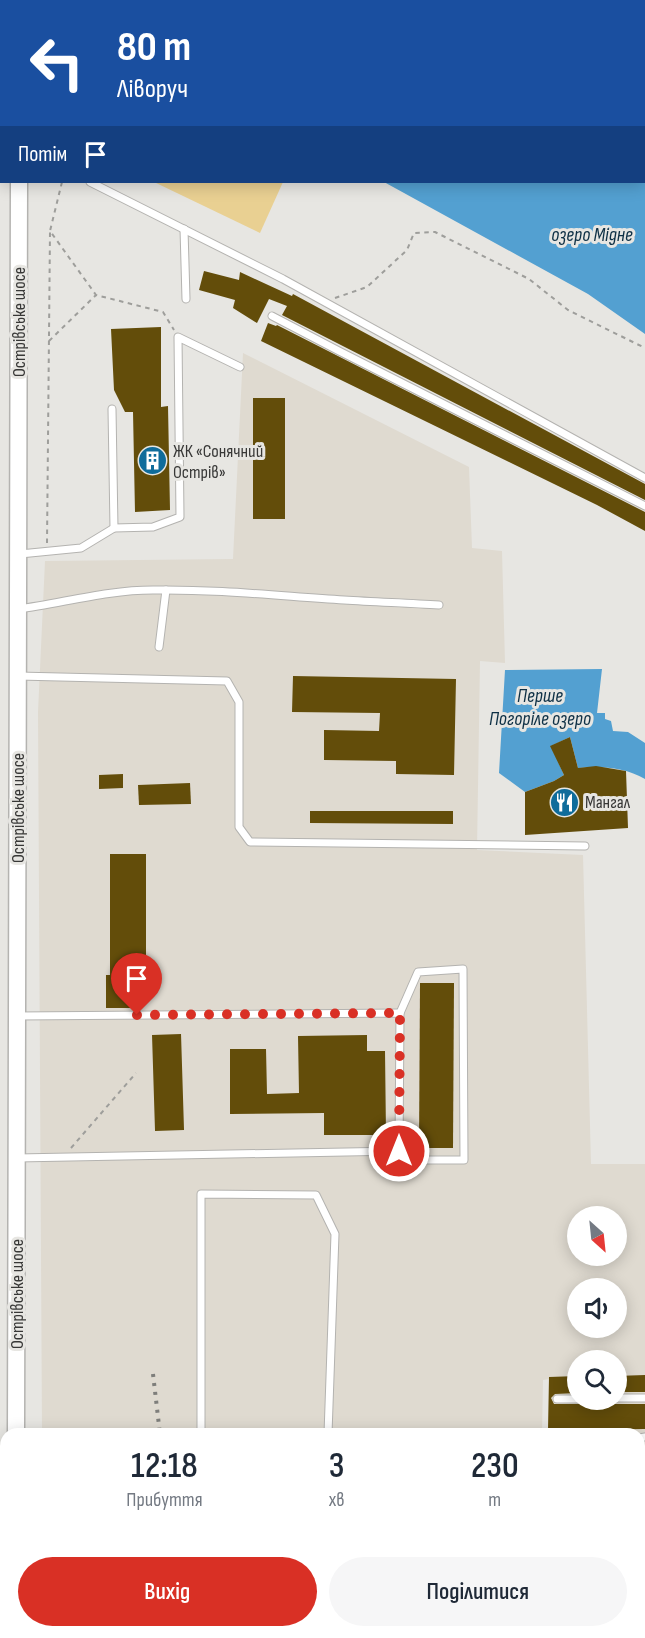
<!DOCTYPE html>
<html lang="uk">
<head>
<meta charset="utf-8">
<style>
  body { margin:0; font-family:"Sofia Sans Condensed",sans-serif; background:#f6f6f7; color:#1f2937; height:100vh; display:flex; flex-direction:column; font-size:22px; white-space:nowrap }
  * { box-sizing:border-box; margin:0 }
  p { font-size:20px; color:#747a83 }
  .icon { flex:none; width:33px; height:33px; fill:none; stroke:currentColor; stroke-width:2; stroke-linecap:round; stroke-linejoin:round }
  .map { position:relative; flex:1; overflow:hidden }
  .panel { position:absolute; left:0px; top:1428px; width:645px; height:210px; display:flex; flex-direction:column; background:#fff; border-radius:18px 18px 0 0; box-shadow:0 3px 15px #0003 }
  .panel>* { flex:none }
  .guide { position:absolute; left:0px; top:0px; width:645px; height:183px; box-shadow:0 3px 15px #0003; background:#1a4fa0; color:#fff; overflow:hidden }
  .needle { width:39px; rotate:153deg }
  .fabs { position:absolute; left:567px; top:1206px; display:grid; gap:12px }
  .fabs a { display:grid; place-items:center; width:60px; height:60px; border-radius:50%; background:#fff; box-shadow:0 3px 15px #0003; font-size:30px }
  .pin { position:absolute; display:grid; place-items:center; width:51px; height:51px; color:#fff; margin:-62px -26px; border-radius:50% 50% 50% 0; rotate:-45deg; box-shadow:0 0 6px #0007 }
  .pin .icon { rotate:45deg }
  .me { position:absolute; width:66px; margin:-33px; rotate:0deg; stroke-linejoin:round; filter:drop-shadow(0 0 4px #0008) }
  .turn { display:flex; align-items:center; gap:21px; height:126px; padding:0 18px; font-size:27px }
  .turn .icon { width:78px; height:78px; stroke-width:2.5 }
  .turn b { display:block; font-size:42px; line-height:51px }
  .then { display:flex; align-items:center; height:57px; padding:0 18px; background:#0003; gap:12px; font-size:22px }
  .eta { display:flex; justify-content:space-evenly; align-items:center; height:102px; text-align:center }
  .eta b { font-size:36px; font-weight:600; line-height:42px }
  .action { display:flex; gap:12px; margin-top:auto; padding:12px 18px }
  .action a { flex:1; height:69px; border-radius:36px; background:#d93025; color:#fff; font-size:24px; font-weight:600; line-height:69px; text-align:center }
  .action a+a { background:#f6f6f7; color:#1f2937 }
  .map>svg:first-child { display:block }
</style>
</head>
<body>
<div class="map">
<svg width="645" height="1638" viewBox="0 0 645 1638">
  <rect width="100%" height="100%" fill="#e7e6e2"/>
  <g fill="#dfdad0" fill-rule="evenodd">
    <path d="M243 353 469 467 472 548 502 551 505 663 480 661 477 850 583 855 591 1164H645V1611L639 1610V1434H550L549 1379 543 1380 542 1434H42L38 712 45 561 233 559ZM578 1216H616V1256H578ZM578 1288H616V1328H578ZM578 1360H616V1400H578Z"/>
    <polygon points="349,1632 606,1632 624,1638 345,1638"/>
  </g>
  <polygon fill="#e9d092" points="154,182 283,182 260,233"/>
  <g fill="#53a0d1">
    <polygon points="480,0 645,0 645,334 588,294 384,182 644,182 644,2 478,1"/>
    <path d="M602 669 597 713H605V719L611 721 613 731 628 732 645 743V779C625 767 600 766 578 768L570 737 551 746 564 775 554 781 525 792 499 773 505 670Z"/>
  </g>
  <g fill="#634d0a">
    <polygon points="204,271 239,280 240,272 292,296 293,294 645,484 645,500 282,315 287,306 269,299 257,323 233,308 235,300 199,290"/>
    <polygon points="268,323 276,326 277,325 645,512 645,531 597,505 261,341"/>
    <polygon points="161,327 161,407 168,406 170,510 135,512 133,412 125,412 114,390 111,329"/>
    <rect x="253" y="398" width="32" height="121"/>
    <polygon points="293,676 456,679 454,775 396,774 396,761 324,760 324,730 379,731 380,713 292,712"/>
    <polygon points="570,737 578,768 596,766 626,771 628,828 525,835 525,792 554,781 564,775 550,746"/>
    <polygon points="123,774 123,788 99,789 99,775"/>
    <polygon points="190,783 191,804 139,805 138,785"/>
    <polygon points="310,811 453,811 453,824 310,823"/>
    <polygon points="110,854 146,854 146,980 137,980 137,1008 106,1008 106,975 110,975"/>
    <polygon points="420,983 454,983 453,1148 419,1148"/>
    <polygon points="181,1034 184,1130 155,1131 152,1035"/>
    <polygon points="367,1035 367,1051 385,1051 386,1135 324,1135 324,1113 230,1114 230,1049 266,1049 267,1094 299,1093 298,1036"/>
    <polygon points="645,1375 645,1392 616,1392 616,1376"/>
    <polygon points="578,1376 578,1393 555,1394 551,1398 554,1404 645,1404 645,1429 548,1430 549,1377"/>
  </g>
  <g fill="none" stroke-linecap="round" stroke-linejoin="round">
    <defs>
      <g id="service">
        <polyline points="327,0 331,2"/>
        <polyline points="386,0 387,2"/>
        <polyline points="220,2 221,0"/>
        <polyline points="90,182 283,279 645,478"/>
        <polyline points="184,229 186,299"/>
        <polyline points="272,316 339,351 645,506"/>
        <polyline points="112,409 114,528"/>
        <polyline points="20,554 81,548 114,528 153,527 180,517 178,337 240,367"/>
        <path d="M18 609C63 603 107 590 153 590 217 589 280 596 344 600 376 602 407 603 439 605"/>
        <polyline points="159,647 166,590"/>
        <polyline points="18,676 227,681 239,702 239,827 250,842 585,846"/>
        <polyline points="399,1151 420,1160 464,1160 463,969 418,972 400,1013"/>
        <polyline points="17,1158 399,1151 400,1013 17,1016"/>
        <polyline points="616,1398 645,1398"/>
        <polyline points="557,1399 578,1399"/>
        <polyline points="201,1434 201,1194 316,1195 335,1234 328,1434"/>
        <polyline points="639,1438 645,1437"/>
        <polyline points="639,1477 645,1492"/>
        <polyline points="0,1617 6,1617"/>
        <polyline points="639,1620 645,1617"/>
        <polyline points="548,1632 556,1638"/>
        <polyline points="613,1632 615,1638"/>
        <polyline points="497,1638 501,1632"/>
      </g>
      <g id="tertiary">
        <polyline points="0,0 2,2"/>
        <polyline points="35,2 36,0"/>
        <polyline points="16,1434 19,182"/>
        <polyline points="16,1638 16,1632"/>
      </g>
    </defs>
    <use href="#service" stroke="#b4b3b0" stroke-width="9"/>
    <use href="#tertiary" stroke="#b4b3b0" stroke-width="19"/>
    <g stroke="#9e9e9b" stroke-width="2" stroke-dasharray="4.5 4.5" stroke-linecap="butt">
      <polyline points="112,2 113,0"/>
      <polyline points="62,182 50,231 96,295 163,312 174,330"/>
      <polyline points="335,298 367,287 407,250 414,233 435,232 529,279 568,310 645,348"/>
      <polyline points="49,341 96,295"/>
      <polyline points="47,543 50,231"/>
      <polyline points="71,1148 136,1073"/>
      <polyline points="193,1632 202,1638"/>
      <polyline points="636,1632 638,1638"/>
    </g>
    <use href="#service" stroke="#fff" stroke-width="7"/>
    <use href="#tertiary" stroke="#fff" stroke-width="16"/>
    <g stroke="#7e7e7b" stroke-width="4" stroke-dasharray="3 6" stroke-linecap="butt">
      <polyline points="153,1374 160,1434"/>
      <polyline points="0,1524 6,1527"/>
      <polyline points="178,1632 187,1638"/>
      <polyline points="227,1632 233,1638"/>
    </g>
  </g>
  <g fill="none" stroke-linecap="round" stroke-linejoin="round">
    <polyline stroke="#d93025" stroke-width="10" stroke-dasharray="0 18" points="137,1015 400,1013 399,1151"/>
  </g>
  <defs>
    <symbol id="building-disc" viewBox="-11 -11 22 22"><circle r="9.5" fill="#0f6c9b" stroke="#e7e6e2"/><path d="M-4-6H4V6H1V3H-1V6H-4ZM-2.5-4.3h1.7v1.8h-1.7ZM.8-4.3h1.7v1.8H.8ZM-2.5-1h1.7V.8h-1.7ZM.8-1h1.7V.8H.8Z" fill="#fff"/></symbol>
    <symbol id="restaurant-disc" viewBox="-11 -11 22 22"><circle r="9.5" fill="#0f6c9b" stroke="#e7e6e2"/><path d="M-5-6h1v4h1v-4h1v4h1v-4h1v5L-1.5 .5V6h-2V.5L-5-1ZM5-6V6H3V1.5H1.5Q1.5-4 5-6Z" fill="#fff"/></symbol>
  </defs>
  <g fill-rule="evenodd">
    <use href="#building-disc" x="136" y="444" width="33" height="33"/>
    <use href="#restaurant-disc" x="548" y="786" width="33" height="33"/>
  </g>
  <g text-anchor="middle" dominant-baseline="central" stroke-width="6" stroke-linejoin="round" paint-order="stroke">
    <g font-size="18" fill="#383837" stroke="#e7e6e2">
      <text transform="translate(19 322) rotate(-90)">Острівське шосе</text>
      <text transform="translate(18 808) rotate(-90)">Острівське шосе</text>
      <text transform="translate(17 1294) rotate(-90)">Острівське шосе</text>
    </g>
    <g font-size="18" fill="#383837" stroke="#e7e6e2" text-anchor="start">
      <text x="173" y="451">ЖК «Сонячний<tspan x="173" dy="21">Острів»</tspan></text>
      <text x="585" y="802">Мангал</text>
    </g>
    <g font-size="20" font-style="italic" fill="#0e3045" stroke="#e7e6e2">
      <text x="592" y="235">озеро Мідне</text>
      <text x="540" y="696">Перше<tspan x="540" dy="23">Погоріле озеро</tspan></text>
    </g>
  </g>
</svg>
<div class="fabs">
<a><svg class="needle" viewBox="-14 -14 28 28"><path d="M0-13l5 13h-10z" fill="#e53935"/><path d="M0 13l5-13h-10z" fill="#747a83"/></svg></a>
<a><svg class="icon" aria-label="sound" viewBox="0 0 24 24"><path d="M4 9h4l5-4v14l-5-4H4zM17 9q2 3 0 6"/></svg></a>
<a><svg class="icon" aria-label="search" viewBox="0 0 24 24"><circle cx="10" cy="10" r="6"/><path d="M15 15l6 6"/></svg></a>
</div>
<div class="pin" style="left:137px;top:1015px;background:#d93025"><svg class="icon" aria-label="arrive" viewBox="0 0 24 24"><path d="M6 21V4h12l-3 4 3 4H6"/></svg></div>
<svg class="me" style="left:399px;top:1151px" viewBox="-20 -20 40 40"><circle r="17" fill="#d93025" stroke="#fff" stroke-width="3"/><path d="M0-11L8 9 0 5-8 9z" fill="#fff"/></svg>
<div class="guide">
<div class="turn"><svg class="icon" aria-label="left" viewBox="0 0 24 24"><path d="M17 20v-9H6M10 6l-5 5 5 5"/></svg><div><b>80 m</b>Ліворуч</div></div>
<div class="then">Потім<svg class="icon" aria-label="arrive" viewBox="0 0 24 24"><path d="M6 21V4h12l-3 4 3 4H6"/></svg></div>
</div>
<section class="panel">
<div class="eta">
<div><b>12:18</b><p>Прибуття</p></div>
<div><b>3</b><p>хв</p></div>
<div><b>230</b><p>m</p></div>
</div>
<div class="action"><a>Вихід</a><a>Поділитися</a></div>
</section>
</div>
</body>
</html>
